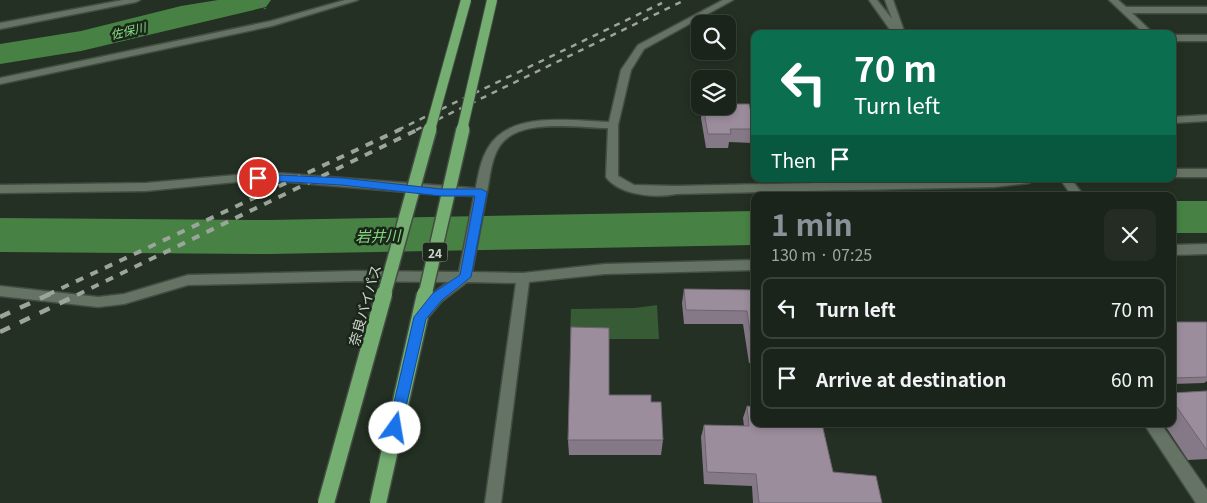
<!DOCTYPE html>
<html lang="en">
<head>
<meta charset="utf-8">
<style>
  body { margin:0; font-family:Georgia,"Noto Sans JP",serif; background:#242c23; color:#f1f3f6; height:100vh; display:flex; flex-direction:column; font-size:19px; white-space:nowrap }
  * { box-sizing:border-box; margin:0 }
  p { font-size:16px; color:#a0a4a2 }
  .icon { flex:none; width:28px; height:28px; fill:none; stroke:currentColor; stroke-width:2; stroke-linecap:round; stroke-linejoin:round }
  .map { position:relative; flex:1; overflow:hidden }
  .details { position:absolute; left:751px; top:192px; width:425px; height:235px; display:flex; flex-direction:column; background:#1b241a; border-radius:10px; box-shadow:0 2px 8px #0003,0 0 0 1px #394139 }
  .details>* { flex:none }
  .top-card { position:absolute; left:751px; top:30px; width:425px; height:152px; border-radius:10px; box-shadow:0 2px 8px #0003,0 0 0 1px #394139; background:#0b6e4f; color:#fff; overflow:hidden }
  .buttons { position:absolute; left:691px; top:15px; display:grid; gap:10px }
  .buttons a { display:grid; place-items:center; width:45px; height:45px; border-radius:10px; background:#1b241a; box-shadow:0 2px 8px #0003,0 0 0 1px #394139; font-size:25px }
  .pin { position:absolute; display:grid; place-items:center; width:42px; height:42px; color:#fff; margin:-21px; border:2px solid #fff; border-radius:50%; box-shadow:0 1px 5px #0007 }
  .me { position:absolute; width:55px; margin:-28px; rotate:13deg; stroke-linejoin:round; filter:drop-shadow(0 0 4px #0008) }
  .turn { display:flex; align-items:center; gap:18px; height:105px; padding:0 20px; font-size:22px }
  .turn .icon { width:65px; height:65px; stroke-width:2.5 }
  .turn b { display:block; font-size:35px; line-height:42px }
  .then { display:flex; align-items:center; height:48px; padding:0 20px; background:#0003; gap:10px; font-size:19px }
  .round { display:grid; place-items:center; flex:none; width:52px; height:52px; border-radius:10px; background:#242c23 }
  .head { display:flex; align-items:center; justify-content:space-between; height:85px; padding:0 20px }
  h1 { font-size:30px; font-weight:700; line-height:38px; color:#8c9099 }
  ul { padding:0; list-style:none }
  li { display:flex; align-items:center; gap:15px; height:62px; margin:0 10px 8px; padding:0 10px; border:2px solid #394139; border-radius:10px }
  li div { flex:1 }
  li b { display:block; font-size:19px }
  li em { font-style:normal }
  .map>svg:first-child { display:block }
</style>
</head>
<body>
<div class="map">
<svg width="1207" height="503" viewBox="0 0 1207 503">
  <rect width="100%" height="100%" fill="#243023"/>
  <polygon fill="#375b34" points="657,305 659,339 570,339 571,309 635,308"/>
  <g fill="none" stroke-linecap="round" stroke-linejoin="round">
    <g fill="#478244" fill-rule="evenodd">
      <polygon points="218,0 271,0 266,7 81,51 0,64 0,44 81,31 181,6"/>
      <rect x="1172" y="201" width="35" height="32"/>
      <polygon points="755,211 755,245 269,254 0,252 0,218 269,220"/>
    </g>
    <defs>
      <g id="minor">
        <polygon points="345,0 358,0 272,26 0,84 0,78 271,21"/>
        <polygon points="869,0 877,0 892,19 885,0 893,0 904,31 902,34 893,34"/>
        <polygon points="1109,0 1118,0 1126,7 1207,7 1207,13 1132,13 1154,34 1145,34"/>
        <rect x="1172" y="35" width="35" height="6"/>
        <polygon points="1207,115 1207,121 1172,123 1172,117"/>
        <rect x="1172" y="169" width="35" height="8"/>
        <path d="M277 173 485 189 487 192 472 272 523 273 605 264 755 260V270L605 274 529 282 501 503H485L516 283 467 282 442 301 425 321 420 323 415 321 413 317C421 302 435 291 448 282L356 281 188 285 124 304 98 307 0 296V286L98 297 124 294 188 275 356 271 459 272 474 196 430 194 277 181 236 182 146 191 0 193V185L146 183 236 175Z"/>
        <polygon points="998,179 1035,179 1029,183 994,187 676,194 670,190 676,186"/>
        <polygon points="1060,179 1071,179 1084,196 1072,196"/>
        <polygon points="1207,244 1207,254 1172,255 1172,245"/>
        <polygon points="1144,424 1161,424 1207,490 1207,503 1196,503"/>
      </g>
      <g id="tertiary">
        <polygon points="123,0 140,0 136,2 0,29 0,23"/>
        <path d="M723 0H733L644 49 631 70 618 125V176L634 185 676 186 680 187 682 190 680 193C659 199 620 196 606 177L608 128C577 128 517 117 499 147 491 160 490 177 487 192L481 196 477 195 475 192C478 177 480 161 488 148 510 110 571 121 609 122L621 70 638 45Z"/>
      </g>
    </defs>
    <use href="#minor" stroke="#434d42" stroke-width="3"/>
    <use href="#tertiary" stroke="#434d42" stroke-width="3"/>
    <polyline stroke="#656f64" stroke-width="2.5" stroke-dasharray="2 2.5" stroke-linecap="butt" points="261,0 265,9"/>
    <use href="#minor" fill="#657364" fill-rule="evenodd"/>
    <use href="#tertiary" fill="#657364" fill-rule="evenodd"/>
    <g stroke="#9ca59b" stroke-width="2.5" stroke-dasharray="6 6" stroke-linecap="butt">
      <polyline points="398,130 662,3"/>
      <polyline points="416,130 685,0"/>
    </g>
    <g stroke="#9ca59b" stroke-width="4" stroke-dasharray="8 8" stroke-linecap="butt">
      <polyline points="47,295 401,129"/>
      <polyline points="77,295 419,129"/>
    </g>
    <g stroke="#9ca59b" stroke-width="4.5" stroke-dasharray="11 11" stroke-linecap="butt">
      <polyline points="0,317 50,294"/>
      <polyline points="0,332 79,294"/>
    </g>
    <defs>
      <g id="trunk-bridge-far2">
        <polyline points="430,130 466,0"/>
        <polyline points="462,130 492,0"/>
      </g>
      <g id="trunk-bridge-far1">
        <polyline points="384,295 430,129"/>
        <polyline points="425,295 463,129"/>
      </g>
      <g id="trunk-bridge">
        <polyline points="326,503 384,294"/>
        <polyline points="378,503 425,294"/>
      </g>
    </defs>
    <use href="#trunk-bridge-far2" stroke="#434d42" stroke-width="12" stroke-linecap="butt"/>
    <use href="#trunk-bridge-far1" stroke="#434d42" stroke-width="16" stroke-linecap="butt"/>
    <use href="#trunk-bridge" stroke="#434d42" stroke-width="19" stroke-linecap="butt"/>
    <use href="#trunk-bridge-far2" stroke="#74ae71" stroke-width="10"/>
    <use href="#trunk-bridge-far1" stroke="#74ae71" stroke-width="13"/>
    <use href="#trunk-bridge" stroke="#74ae71" stroke-width="16"/>
  </g>
  <g fill="#867987">
    <polygon points="703,106 728,106 755,127 755,133 753,143 729,142 728,148 706,148 701,118"/>
    <polygon points="684,289 755,290 755,363 749,363 743,324 684,324 682,303"/>
    <polygon points="1172,322 1207,322 1207,381 1204,383 1172,384"/>
    <polygon points="1207,391 1207,459 1188,460 1164,424 1172,424 1172,393"/>
    <polygon points="609,395 651,402 663,440 661,455 569,455 568,440"/>
    <polygon points="747,406 833,472 882,503 753,503 752,486 704,484 701,437 704,425 744,426 743,418"/>
  </g>
  <g fill="#9c8d9d" stroke="#6d636e">
    <polygon points="728,104 749,104 755,129 730,129 731,134 708,134 703,106 728,106"/>
    <polygon points="684,289 755,290 755,350 753,350 747,311 686,310"/>
    <polygon points="1172,322 1207,322 1207,377 1174,378 1172,376"/>
    <polygon points="571,327 609,328 609,395 651,395 651,402 661,402 663,440 568,440"/>
    <polygon points="1207,391 1207,449 1206,449 1172,400 1172,393"/>
    <polygon points="747,406 755,407 755,424 822,424 833,472 876,476 882,503 759,503 756,474 707,472 704,425 749,426"/>
  </g>
  <polygon fill="#1a73e8" stroke="#114b97" points="258,174 342,178 441,189 481,189 487,192 471,277 442,300 426,319 400,433 395,435 390,433 388,428 414,317 433,293 460,275 475,196 441,196 342,185 255,180 253,178"/>
  <g text-anchor="middle" dominant-baseline="central" stroke-width="5" stroke-linejoin="round" paint-order="stroke">
    <g font-size="12" font-style="italic" fill="#87d982" stroke="#1b261a">
      <text transform="translate(128 30) rotate(-13)">佐保川</text>
    </g>
    <rect fill="#1b261a" stroke="#98a097" stroke-width="1" x="422.5" y="242.5" width="25" height="19" rx="4"/>
    <g font-size="12" font-weight="bold" fill="#cdd5cc">
      <text x="435" y="252">24</text>
    </g>
    <g font-size="14" fill="#cdd5cc" stroke="#1b261a">
      <text transform="translate(364 305) rotate(-74)">奈良バイパス</text>
    </g>
    <g font-size="15" font-style="italic" fill="#87d982" stroke="#1b261a">
      <text transform="translate(378 235) rotate(-1)">岩井川</text>
    </g>
  </g>
</svg>
<div class="buttons">
<a><svg class="icon" aria-label="search" viewBox="0 0 24 24"><circle cx="10" cy="10" r="6"/><path d="M15 15l6 6"/></svg></a>
<a><svg class="icon" aria-label="layers" viewBox="0 0 24 24"><path d="M12 4l9 5-9 5-9-5zM3 14l9 5 9-5"/></svg></a>
</div>
<div class="pin" style="left:258px;top:178px;background:#d93025"><svg class="icon" aria-label="arrive" viewBox="0 0 24 24"><path d="M6 21V4h12l-3 4 3 4H6"/></svg></div>
<svg class="me" style="left:395px;top:428px" viewBox="-20 -20 40 40"><circle r="19" fill="#fff"/><path d="M0-13L10 11 0 6-10 11z" fill="#1a73e8"/></svg>
<div class="top-card">
<div class="turn"><svg class="icon" aria-label="left" viewBox="0 0 24 24"><path d="M17 20v-9H6M10 6l-5 5 5 5"/></svg><div><b>70 m</b>Turn left</div></div>
<div class="then">Then<svg class="icon" aria-label="arrive" viewBox="0 0 24 24"><path d="M6 21V4h12l-3 4 3 4H6"/></svg></div>
</div>
<section class="details">
<div class="head"><div><h1>1 min</h1><p>130 m · 07:25</p></div><a class="round"><svg class="icon" aria-label="close" viewBox="0 0 24 24"><path d="M6 6l12 12M18 6L6 18"/></svg></a></div>
<ul>
<li><svg class="icon" aria-label="left" viewBox="0 0 24 24"><path d="M17 20v-9H6M10 6l-5 5 5 5"/></svg><div><b>Turn left</b></div><em>70 m</em></li>
<li><svg class="icon" aria-label="arrive" viewBox="0 0 24 24"><path d="M6 21V4h12l-3 4 3 4H6"/></svg><div><b>Arrive at destination</b></div><em>60 m</em></li>
</ul>
</section>
</div>
</body>
</html>
